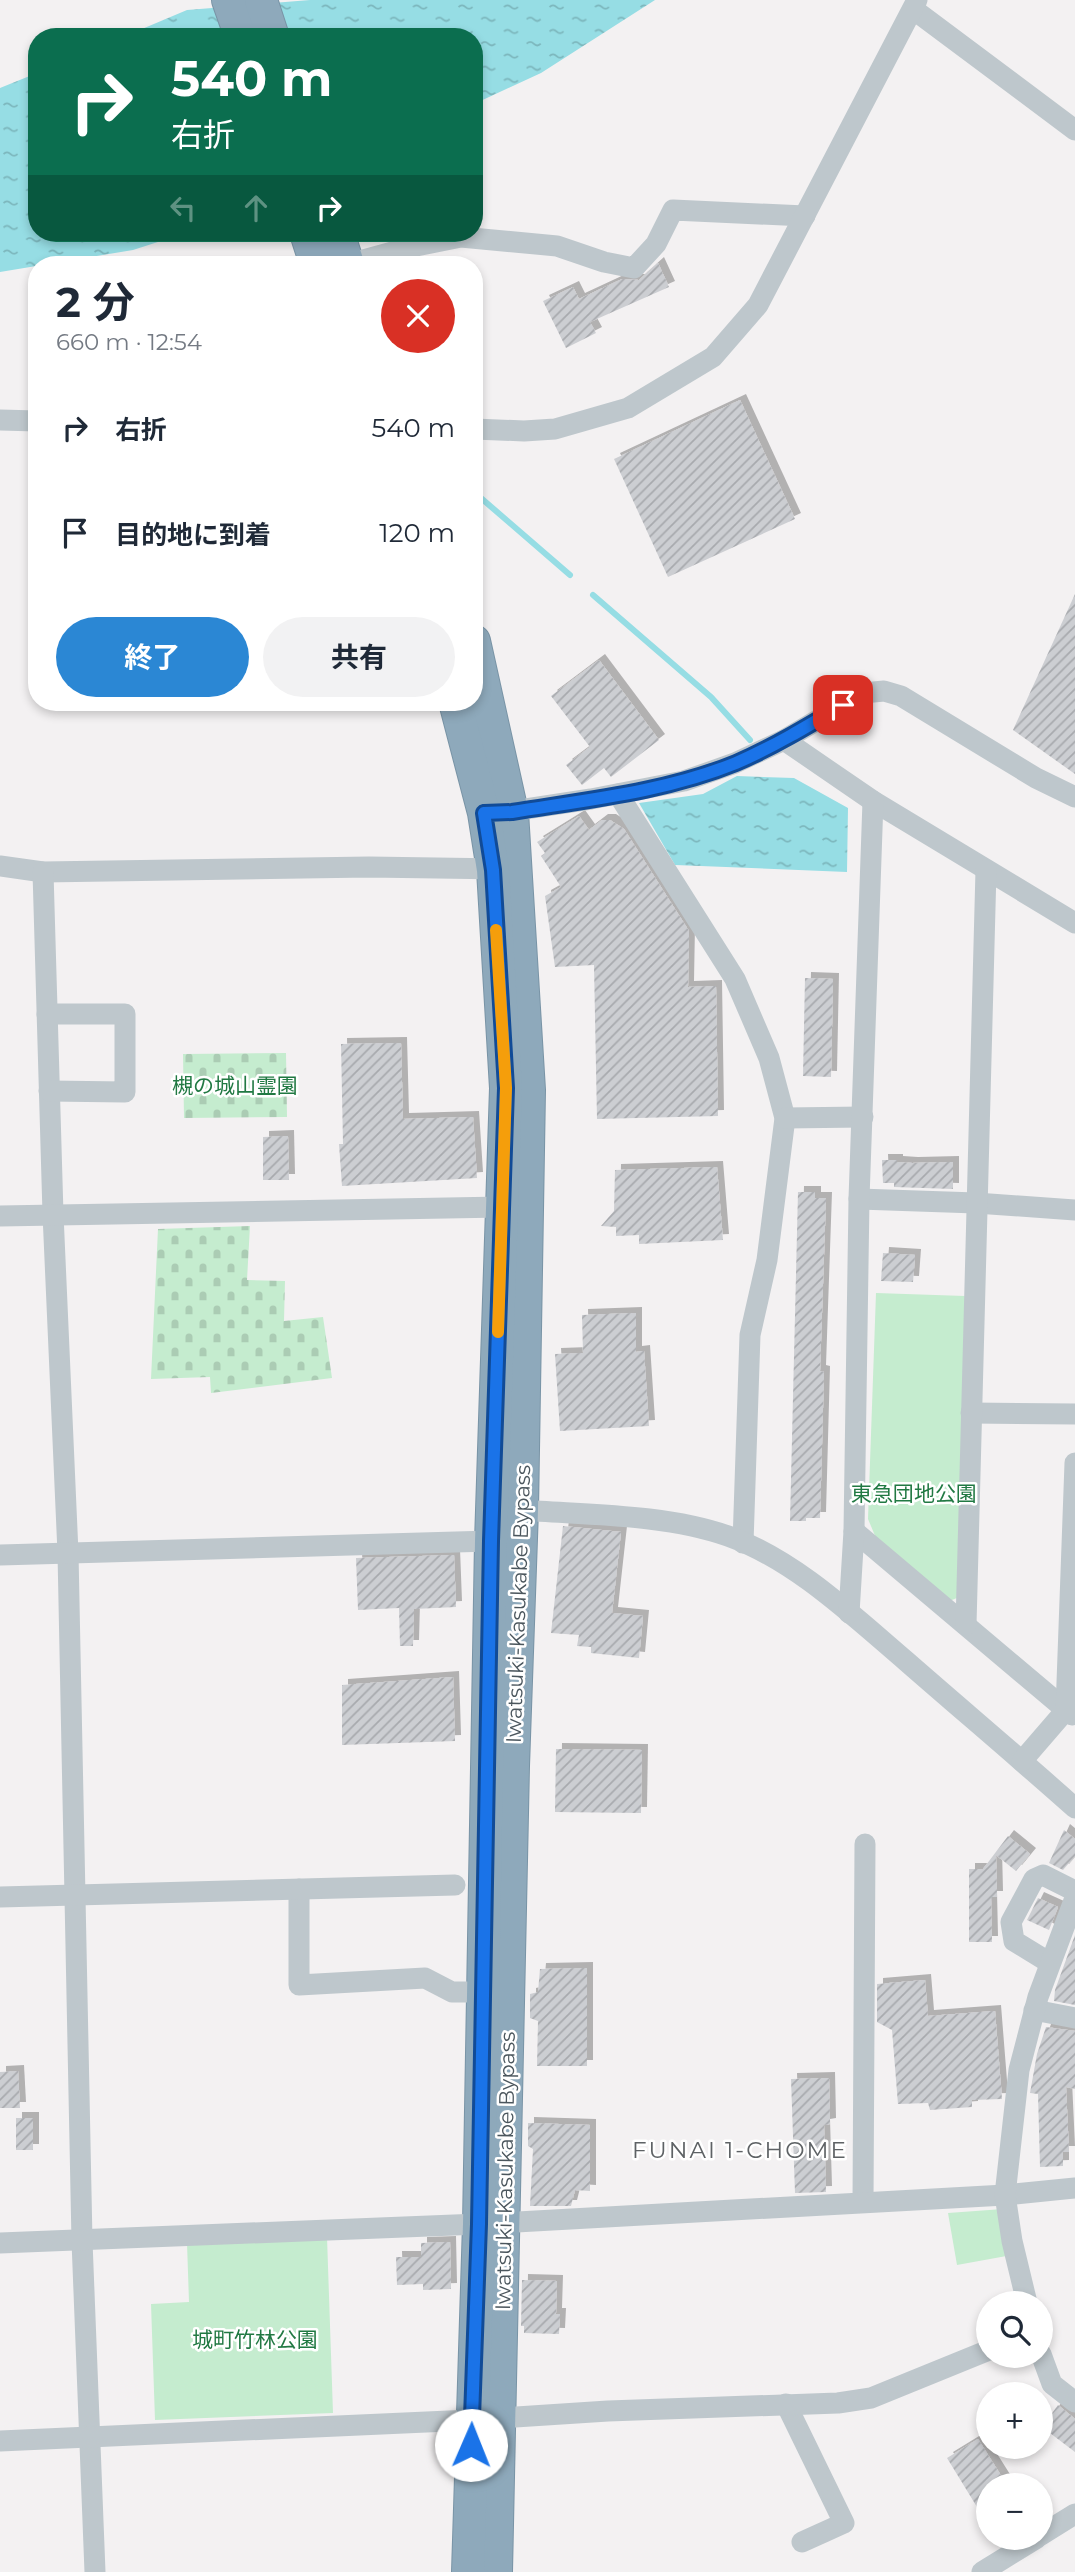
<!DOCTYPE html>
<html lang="ja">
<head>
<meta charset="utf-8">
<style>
  body { margin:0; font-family:Montserrat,"Noto Sans JP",sans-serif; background:#f2f2f3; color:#1f2937; height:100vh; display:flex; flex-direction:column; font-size:26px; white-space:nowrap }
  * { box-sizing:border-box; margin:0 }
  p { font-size:23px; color:#747a83 }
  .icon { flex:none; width:38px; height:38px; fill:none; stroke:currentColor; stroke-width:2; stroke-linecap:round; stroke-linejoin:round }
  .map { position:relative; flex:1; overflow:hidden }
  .drawer { position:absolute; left:28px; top:256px; width:455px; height:455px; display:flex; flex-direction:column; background:#fff; border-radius:28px; box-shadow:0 4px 10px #0003 }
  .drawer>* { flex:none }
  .banner { position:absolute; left:28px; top:28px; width:455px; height:214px; border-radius:28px; box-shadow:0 4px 10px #0003; background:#0b6e4f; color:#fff; overflow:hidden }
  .controls { position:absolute; left:976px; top:2291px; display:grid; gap:14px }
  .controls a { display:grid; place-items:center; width:77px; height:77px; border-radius:50%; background:#fff; box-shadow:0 4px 10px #0003; font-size:35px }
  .pin { position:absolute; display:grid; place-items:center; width:60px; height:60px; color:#fff; margin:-30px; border-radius:14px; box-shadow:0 4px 10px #0006 }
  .me { position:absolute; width:77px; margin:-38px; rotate:1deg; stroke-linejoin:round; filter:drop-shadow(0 0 5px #0008) }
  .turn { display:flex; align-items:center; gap:24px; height:147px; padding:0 28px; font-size:32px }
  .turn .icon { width:91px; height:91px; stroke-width:2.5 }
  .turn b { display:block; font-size:49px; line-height:60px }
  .lanes { display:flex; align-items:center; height:66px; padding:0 28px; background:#0003; justify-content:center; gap:35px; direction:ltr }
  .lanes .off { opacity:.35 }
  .round { display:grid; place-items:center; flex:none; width:74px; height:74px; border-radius:37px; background:#f2f2f3 }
  .headline { display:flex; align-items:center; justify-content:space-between; height:119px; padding:0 28px }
  h1 { font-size:42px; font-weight:700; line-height:52px }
  .button { display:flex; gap:14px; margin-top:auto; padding:14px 28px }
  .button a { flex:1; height:80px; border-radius:42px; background:#2b87d4; color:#fff; font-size:28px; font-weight:700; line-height:80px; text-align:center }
  .button a+a { background:#f2f2f3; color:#1f2937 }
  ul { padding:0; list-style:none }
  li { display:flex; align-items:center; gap:21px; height:105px; padding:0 28px }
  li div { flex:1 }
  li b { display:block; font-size:26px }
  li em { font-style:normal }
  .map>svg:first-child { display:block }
</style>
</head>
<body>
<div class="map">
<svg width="1075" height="2572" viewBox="0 0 1075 2572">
  <defs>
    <pattern id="cemetery-stones" width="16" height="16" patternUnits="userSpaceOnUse" patternTransform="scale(1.75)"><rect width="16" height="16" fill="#c5eccf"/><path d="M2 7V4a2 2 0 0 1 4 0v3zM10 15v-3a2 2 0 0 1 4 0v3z" fill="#abccb4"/></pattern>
    <pattern id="water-ripples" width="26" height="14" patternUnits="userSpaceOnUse" patternTransform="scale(1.75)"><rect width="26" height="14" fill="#96dde4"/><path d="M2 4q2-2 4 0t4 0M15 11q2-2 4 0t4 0" fill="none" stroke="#7cb6bc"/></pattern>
    <pattern id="building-hatch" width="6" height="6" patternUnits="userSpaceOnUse" patternTransform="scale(1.75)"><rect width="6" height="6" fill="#ccced2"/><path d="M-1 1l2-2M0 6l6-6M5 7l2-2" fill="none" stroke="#a8aaae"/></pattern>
    <filter id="shadow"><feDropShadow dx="6" dy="-6" stdDeviation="0" flood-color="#0004"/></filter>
  </defs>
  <rect width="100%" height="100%" fill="#f3f1f2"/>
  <g fill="#c5eccf">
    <polygon points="876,1293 965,1296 957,1598 949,1601 876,1538 868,1519"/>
    <polygon points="1003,2209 1012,2255 957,2265 948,2213"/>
    <polygon points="327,2237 333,2413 155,2420 151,2304 189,2302 187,2243"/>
  </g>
  <g fill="url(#cemetery-stones)">
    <polygon points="286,1053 287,1117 184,1118 183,1054"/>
    <polygon points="250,1226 247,1280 285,1281 284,1321 323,1317 332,1378 211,1393 210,1377 151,1379 158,1229"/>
  </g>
  <g fill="url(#water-ripples)">
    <polygon points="310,0 655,0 541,73 474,104 474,37 123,37 187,10"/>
    <polygon points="37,73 37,233 186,233 133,250 0,272 0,88"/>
    <polygon points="737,776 794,778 848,808 847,872 675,865 639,803 703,794"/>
  </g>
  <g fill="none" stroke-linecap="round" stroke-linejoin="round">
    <g stroke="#96dde4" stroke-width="6">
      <polyline points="474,492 570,575"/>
      <polyline points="593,595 711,697 750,740"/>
    </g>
  </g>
  <g fill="url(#building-hatch)" filter="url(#shadow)">
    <polygon points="658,263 669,287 590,322 596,333 566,348 543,301 573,287 579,299 622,279 639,280"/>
    <polygon points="740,400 795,519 668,577 614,459"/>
    <polygon points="1075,594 1075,774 1013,730"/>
    <polygon points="599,660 659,740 611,777 604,768 582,785 566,765 590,747 551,696"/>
    <polygon points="579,816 589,830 602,820 610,820 624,829 689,931 688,987 716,986 718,1116 597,1119 594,965 555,967 545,896 561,887 541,856 545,853 537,842"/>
    <polygon points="805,978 833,979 831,1077 803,1076"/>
    <polygon points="401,1043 403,1119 473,1117 477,1178 342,1186 339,1144 343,1144 341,1044"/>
    <polygon points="288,1136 289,1180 263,1180 263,1137"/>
    <polygon points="882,1160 897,1160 897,1162 912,1163 953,1162 953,1189 894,1187 894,1183 883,1183"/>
    <polygon points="717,1167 723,1240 639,1244 639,1235 616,1236 616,1227 601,1226 614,1211 615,1170"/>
    <polygon points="798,1192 815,1192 815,1198 826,1198 820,1371 824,1372 820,1518 806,1518 806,1521 790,1521"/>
    <polygon points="883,1253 915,1255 913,1282 881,1281"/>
    <polygon points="636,1313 636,1352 644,1351 649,1426 560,1431 555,1354 583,1353 582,1315"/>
    <polygon points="563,1526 621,1532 612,1613 643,1616 639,1658 591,1653 591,1647 577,1646 579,1635 551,1633"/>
    <polygon points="454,1555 456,1607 414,1609 413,1646 400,1646 399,1608 358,1610 356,1558"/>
    <polygon points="453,1677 455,1741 342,1745 342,1685"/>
    <polygon points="556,1749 642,1750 641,1813 555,1812"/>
    <polygon points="1064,1830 1075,1839 1075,1856 1063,1870 1049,1863"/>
    <polygon points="1008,1836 1030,1854 1016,1871 996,1855 997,1897 991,1897 992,1942 969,1942 969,1869 983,1869"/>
    <polygon points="1038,1898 1058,1907 1049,1930 1027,1920"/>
    <polygon points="1075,1935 1075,2005 1054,2001 1055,1990"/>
    <polygon points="587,1968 587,2066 537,2066 538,2021 530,2018 530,1994 538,1992 540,1969"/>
    <polygon points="925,1980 928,2016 995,2011 1002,2099 972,2100 972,2107 930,2110 928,2103 898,2104 892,2030 877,2022 877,1984"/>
    <polygon points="1046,2027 1075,2031 1075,2089 1066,2087 1069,2152 1063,2152 1063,2166 1040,2167 1038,2094 1030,2093 1037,2054"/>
    <polygon points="18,2071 20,2108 0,2108 0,2072"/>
    <polygon points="829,2078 830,2124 824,2125 826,2192 795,2193 791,2079"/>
    <rect x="16" y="2118" width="17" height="32"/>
    <polygon points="528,2123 590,2125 590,2191 575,2190 571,2206 530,2206 533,2149 528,2146"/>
    <polygon points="450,2242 451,2289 423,2290 423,2284 397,2285 396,2257 421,2257 421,2243"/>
    <polygon points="522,2280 557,2281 556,2314 560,2314 559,2334 524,2333 524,2326 521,2326"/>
    <polygon points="1058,2405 1075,2419 1075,2452 1042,2427"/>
    <polygon points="978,2439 1007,2485 989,2485 989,2500 977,2507 947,2458"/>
  </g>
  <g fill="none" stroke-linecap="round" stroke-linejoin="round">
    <defs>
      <g id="highway">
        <polyline points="228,0 241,37"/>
        <polyline points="261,0 273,37"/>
        <polyline points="306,233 316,264"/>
        <polyline points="338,233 348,264"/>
        <polyline points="474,641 512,812 529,1090 522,1510 513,1766 496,2572"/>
        <polyline points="455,702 484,813 493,870 506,1088 491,1541 479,2224 468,2572"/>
      </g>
    </defs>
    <use href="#highway" stroke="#7994a6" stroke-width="34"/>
    <g stroke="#bec7cc" stroke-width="21">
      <polyline points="913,9 1075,130"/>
      <polyline points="349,264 411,247 461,237 557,246 604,262 634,268 656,244 673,210 805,216"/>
      <polyline points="0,420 37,421"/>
      <polyline points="474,429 524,431 555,429 628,408 713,357 758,305 917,0"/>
      <polyline points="784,740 873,801 1075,923"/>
      <polyline points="618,794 735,979 769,1058 785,1118 767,1260 750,1335 743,1543"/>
      <polyline points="499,813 591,799 684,781 735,763 784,740 863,693 884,691 901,696 1036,778 1075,797"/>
      <polyline points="0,866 43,872 369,867 504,869"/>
      <polyline points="43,872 53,1214 68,1553 82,2241 95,2572"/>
      <polyline points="47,1014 125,1014 125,1092 49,1091"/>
      <polyline points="785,1118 863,1117"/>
      <polyline points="859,1199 976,1203 1075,1210"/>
      <polyline points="0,1216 502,1207"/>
      <polyline points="971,1413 1075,1414"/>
      <path d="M522 1510C588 1515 665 1514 728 1536 795 1560 852 1615 906 1661 962 1710 1019 1758 1075 1808"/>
      <polyline points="854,1531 1072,1715"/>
      <polyline points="0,1555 491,1541"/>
      <polyline points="849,1613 854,1531 859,1199 873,801"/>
      <polyline points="966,1625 986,870"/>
      <polyline points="1022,1761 1066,1710 1075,1463"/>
      <polyline points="299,1889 299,1985 425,1978 452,1992 483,1992"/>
      <polyline points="0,1897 455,1885"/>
      <polyline points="1050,1963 1014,1941 1011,1922 1034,1879 1043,1875 1075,1891"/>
      <polyline points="1034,2010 1075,2018"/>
      <polyline points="863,2202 865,1844"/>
      <polyline points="0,2243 479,2224 1005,2195 1075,2188"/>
      <polyline points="1027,2303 1012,2241 1005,2195 1019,2070 1038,1997 1075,1898"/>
      <polyline points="1041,2354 1052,2384 1075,2402"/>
      <polyline points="786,2404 844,2523 802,2542"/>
      <polyline points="0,2441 471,2420 608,2411 838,2403 871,2398 989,2350"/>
      <polyline points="1041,2535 1075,2514"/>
      <polyline points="982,2572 1037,2538"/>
    </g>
    <use href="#highway" stroke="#8ea9bb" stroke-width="32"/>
  </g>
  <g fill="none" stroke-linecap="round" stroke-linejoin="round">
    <defs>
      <path id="route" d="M471 2445 479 2224 491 1541 506 1088 493 870 484 813 512 812C586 800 665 792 736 763 773 747 808 726 843 705"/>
    </defs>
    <use href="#route" stroke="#114b97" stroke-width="18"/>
    <use href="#route" stroke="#1a73e8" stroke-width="12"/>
    <polyline stroke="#f59e0b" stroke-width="12" points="496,930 506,1088 498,1332"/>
  </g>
  <g text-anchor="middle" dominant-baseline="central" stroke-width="5" stroke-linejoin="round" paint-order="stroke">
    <g font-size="21" fill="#217943" stroke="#fff">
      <text x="235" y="1085">槻の城山霊園</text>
      <text x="914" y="1493">東急団地公園</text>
      <text x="255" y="2339">城町竹林公園</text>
    </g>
    <g font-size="21" fill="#4b565d" stroke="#fff">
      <text transform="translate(518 1604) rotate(-88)">Iwatsuki-Kasukabe Bypass</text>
      <text transform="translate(505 2171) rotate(-89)">Iwatsuki-Kasukabe Bypass</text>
    </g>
    <g font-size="23" letter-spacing="2" fill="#5e6265" stroke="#fff">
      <text x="740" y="2150">FUNAI 1-CHOME</text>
    </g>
  </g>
</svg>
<div class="controls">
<a><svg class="icon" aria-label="search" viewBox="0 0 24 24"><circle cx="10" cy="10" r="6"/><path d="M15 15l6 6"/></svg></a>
<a>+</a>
<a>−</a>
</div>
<div class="pin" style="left:843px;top:705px;background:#d93025"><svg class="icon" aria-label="arrive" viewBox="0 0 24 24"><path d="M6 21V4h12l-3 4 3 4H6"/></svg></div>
<svg class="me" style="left:471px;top:2445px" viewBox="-20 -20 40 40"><circle r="19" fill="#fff"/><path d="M0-13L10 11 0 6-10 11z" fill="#1a73e8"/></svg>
<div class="banner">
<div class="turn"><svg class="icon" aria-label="right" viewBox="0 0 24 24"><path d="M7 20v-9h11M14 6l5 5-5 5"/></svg><div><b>540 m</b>右折</div></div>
<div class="lanes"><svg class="icon off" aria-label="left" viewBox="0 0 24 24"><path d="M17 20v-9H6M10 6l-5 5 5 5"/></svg><svg class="icon off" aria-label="ahead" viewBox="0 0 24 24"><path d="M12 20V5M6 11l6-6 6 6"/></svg><svg class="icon" aria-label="right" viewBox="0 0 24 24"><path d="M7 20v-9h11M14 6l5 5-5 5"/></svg></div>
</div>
<section class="drawer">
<div class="headline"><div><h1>2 分</h1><p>660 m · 12:54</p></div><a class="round" style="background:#d93025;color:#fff"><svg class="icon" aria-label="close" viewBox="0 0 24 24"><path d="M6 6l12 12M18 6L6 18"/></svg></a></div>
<ul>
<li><svg class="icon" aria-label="right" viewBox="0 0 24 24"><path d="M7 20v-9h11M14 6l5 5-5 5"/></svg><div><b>右折</b></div><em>540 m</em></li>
<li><svg class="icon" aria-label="arrive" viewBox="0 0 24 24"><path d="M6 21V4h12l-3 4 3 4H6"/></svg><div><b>目的地に到着</b></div><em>120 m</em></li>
</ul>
<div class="button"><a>終了</a><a>共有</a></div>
</section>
</div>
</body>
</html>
